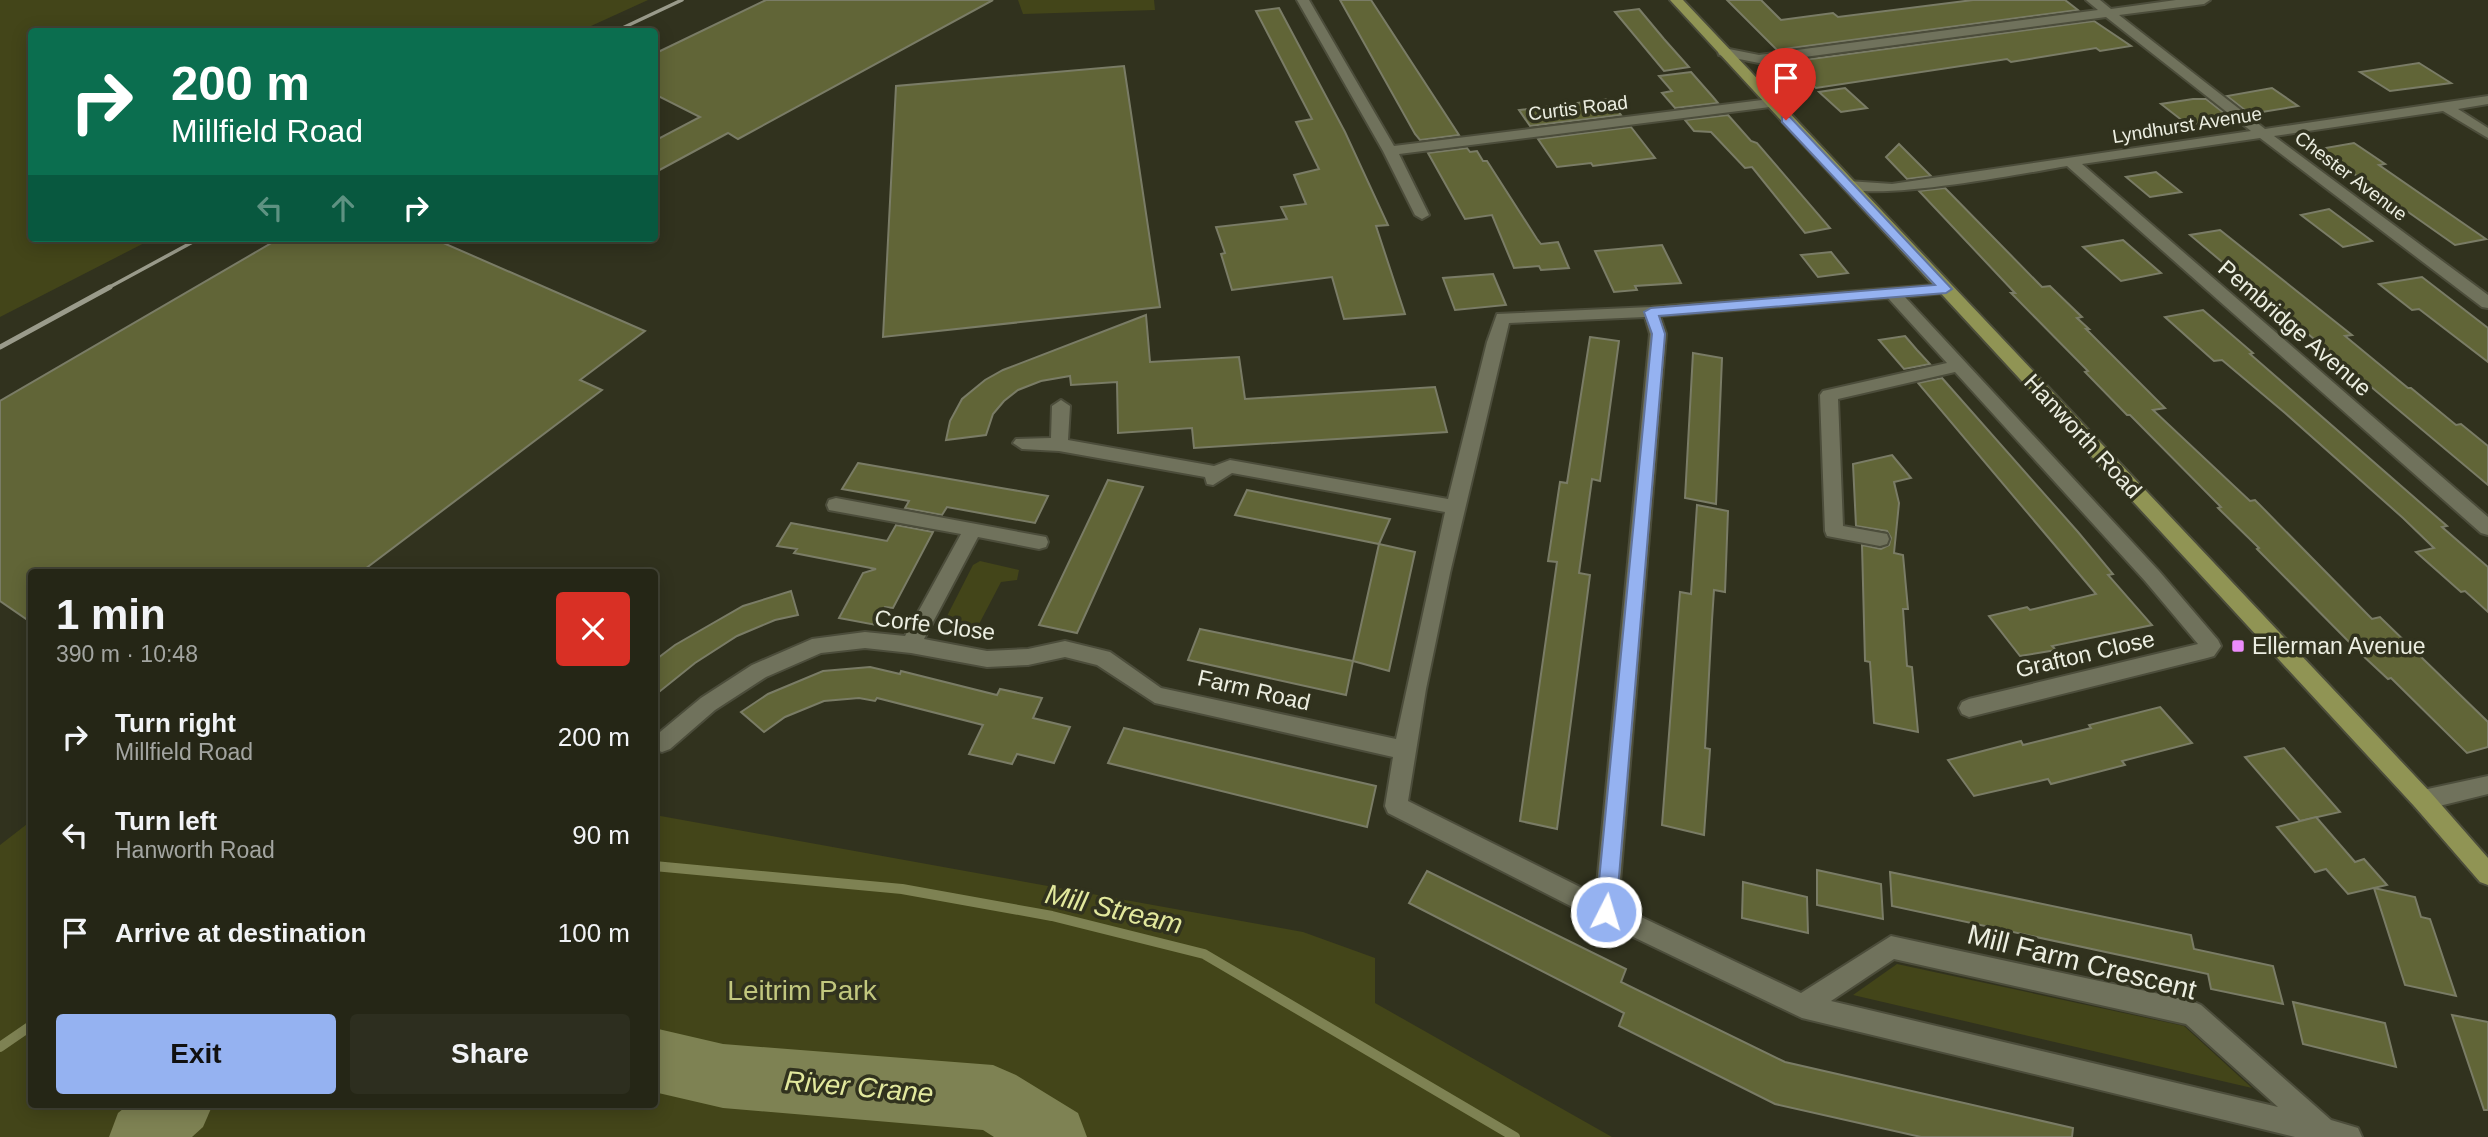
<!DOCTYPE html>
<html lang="en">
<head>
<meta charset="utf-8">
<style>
  body { margin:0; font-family:Helvetica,sans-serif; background:#2d2e1f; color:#f1f3f6; height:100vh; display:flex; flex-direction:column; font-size:26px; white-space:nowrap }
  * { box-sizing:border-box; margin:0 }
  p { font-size:23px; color:#a3a5a1 }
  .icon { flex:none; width:38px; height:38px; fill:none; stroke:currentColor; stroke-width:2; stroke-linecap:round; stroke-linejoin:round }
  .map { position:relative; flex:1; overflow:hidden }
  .drawer { position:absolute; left:28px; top:569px; width:630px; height:539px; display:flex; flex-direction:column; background:#252616; border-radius:7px; box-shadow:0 4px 18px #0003,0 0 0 2px #424335 }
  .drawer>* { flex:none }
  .banner { position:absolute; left:28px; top:28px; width:630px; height:214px; border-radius:7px; box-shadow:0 4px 18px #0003,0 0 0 2px #424335; background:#0b6e4f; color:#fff; overflow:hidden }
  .pin { position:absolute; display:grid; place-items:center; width:60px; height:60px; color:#fff; margin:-72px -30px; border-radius:50% 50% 50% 0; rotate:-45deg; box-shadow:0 0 7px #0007 }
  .pin .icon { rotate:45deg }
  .me { position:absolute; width:77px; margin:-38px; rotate:5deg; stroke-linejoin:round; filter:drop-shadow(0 0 5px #0008) }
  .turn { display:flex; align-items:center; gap:24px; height:147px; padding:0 28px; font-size:32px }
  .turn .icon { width:91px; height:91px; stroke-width:2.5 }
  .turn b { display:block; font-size:49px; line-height:60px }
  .lanes { display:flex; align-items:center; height:66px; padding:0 28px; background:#0003; justify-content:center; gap:35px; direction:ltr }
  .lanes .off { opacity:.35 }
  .round { display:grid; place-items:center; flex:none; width:74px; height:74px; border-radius:7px; background:#2d2e1f }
  .overview { display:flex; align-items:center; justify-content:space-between; height:119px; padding:0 28px }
  h1 { font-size:42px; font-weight:700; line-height:52px }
  .cta { display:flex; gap:14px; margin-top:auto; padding:14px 28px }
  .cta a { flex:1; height:80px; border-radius:7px; background:#95b2f1; color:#111; font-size:28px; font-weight:700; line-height:80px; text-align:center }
  .cta a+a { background:#2d2e1f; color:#f1f3f6 }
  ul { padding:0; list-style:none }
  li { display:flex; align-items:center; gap:21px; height:98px; padding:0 28px }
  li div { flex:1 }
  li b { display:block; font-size:26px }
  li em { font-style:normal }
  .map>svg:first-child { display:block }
</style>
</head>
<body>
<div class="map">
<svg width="2488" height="1137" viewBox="0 0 2488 1137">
  <rect width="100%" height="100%" fill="#31321e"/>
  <g fill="#434519">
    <polygon points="0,0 648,0 580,31 32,32 32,238 154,238 0,317"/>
    <polygon points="1018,0 1154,0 1155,10 1023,14"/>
    <polygon points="980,561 1019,570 1017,580 1001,582 978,626 949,621 947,616 973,565"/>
    <polygon points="655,815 1303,932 1375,958 1375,1003 1612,1137 0,1137 0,845 31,821 32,1104 654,1104"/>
    <polygon points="1897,964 2184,1026 2252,1088 1853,995"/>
  </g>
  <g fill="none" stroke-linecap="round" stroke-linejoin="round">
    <g stroke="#7e8253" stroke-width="10">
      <polyline points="654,866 902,889 1052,916 1204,954 1515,1137"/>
      <polyline points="0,1047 32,1025"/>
    </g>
    <g fill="#7e8253" fill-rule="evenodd">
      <polygon points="654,1028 723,1044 993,1065 1016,1075 1078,1113 1087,1137 994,1137 983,1130 723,1108 654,1092"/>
      <polygon points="129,1104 213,1104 203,1127 192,1137 109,1137 118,1113"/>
    </g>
  </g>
  <g fill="#616537" stroke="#7a7c66" stroke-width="2">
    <polygon points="766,0 993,0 738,139 728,133 654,173 654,141 700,117 654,94 654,54"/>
    <polygon points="1340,0 1371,0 1459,135 1420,140 1415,134"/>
    <polygon points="1727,0 1761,0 1781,20 1833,13 1838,17 1973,0 2065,0 2078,10 1777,50"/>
    <polygon points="1279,8 1345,132 1388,225 1376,226 1405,314 1344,319 1332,277 1232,290 1221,254 1225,253 1216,227 1287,219 1281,207 1306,204 1294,175 1319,169 1296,122 1312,119 1256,11"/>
    <polygon points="1639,9 1664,39 1689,67 1664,71 1615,12"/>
    <polygon points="2094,21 2131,46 2100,51 2096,48 2011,62 2007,59 1816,88 1789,62"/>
    <polygon points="2419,63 2451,83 2390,91 2360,72"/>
    <polygon points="1124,66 1160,307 883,337 896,86"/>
    <polygon points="1691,72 1713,97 1718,103 1675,108 1662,93 1672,91 1659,76"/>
    <polygon points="1845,88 1867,108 1841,112 1819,92"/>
    <polygon points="2272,88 2298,106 2250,114 2227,96"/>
    <polygon points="1609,99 1621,115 1530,126 1519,110"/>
    <polygon points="2193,99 2206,99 2229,117 2188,125 2161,104"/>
    <polygon points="1728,115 1751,141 1757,143 1830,228 1805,233 1752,167 1745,168 1711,132 1694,131 1685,120"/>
    <polygon points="1631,127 1655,158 1593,166 1591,163 1557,167 1538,139"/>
    <polygon points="2354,143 2385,164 2379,165 2486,239 2455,245 2347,169 2343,170 2314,150"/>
    <polygon points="1899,144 1931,176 1907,179 1886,157"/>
    <polygon points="1467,148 1470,152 1477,151 1483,161 1487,161 1537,239 1541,244 1558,242 1569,268 1541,270 1539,266 1514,268 1492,215 1465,219 1428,153"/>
    <polygon points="2156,172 2181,192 2150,197 2126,177"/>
    <polygon points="1945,188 2042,287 2050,286 2082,317 2077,318 2089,329 2086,329 2165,408 2153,410 2250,501 2255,500 2372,619 2380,617 2488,722 2488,747 2467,753 2391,678 2388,679 2360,653 2257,549 2259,548 2218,508 2221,507 2130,415 2127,415 2085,372 2088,371 2011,293 2015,293 1919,191"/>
    <polygon points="2329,209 2372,241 2343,247 2301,215"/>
    <polygon points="2220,230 2352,335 2345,336 2408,388 2411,388 2456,425 2461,424 2488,446 2488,485 2190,235"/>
    <polygon points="280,238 432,238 645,331 580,380 602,390 361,572 32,572 32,623 0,601 0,401"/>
    <polygon points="2123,240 2161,273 2121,281 2083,247"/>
    <polygon points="1662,245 1681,283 1635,286 1637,290 1614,292 1595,251"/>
    <polygon points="1831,252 1848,273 1818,277 1801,255"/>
    <polygon points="1493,274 1506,305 1455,310 1443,278"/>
    <polygon points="2422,277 2488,328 2488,362 2419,309 2412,310 2379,284"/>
    <polygon points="2203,310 2253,353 2250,354 2447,526 2442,527 2488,567 2488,612 2465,591 2461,592 2416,552 2434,548 2403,518 2285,413 2222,360 2214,361 2165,317"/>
    <polygon points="1146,315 1150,362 1239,357 1245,399 1435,387 1447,432 1194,448 1192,428 1118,433 1117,382 1071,385 1070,376 1041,381 1018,390 1004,401 993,414 986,435 946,440 950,421 962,399 985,380 1003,370"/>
    <polygon points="1905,336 1917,350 1930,364 1904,369 1879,340"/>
    <polygon points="1590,337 1619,341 1600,481 1592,479 1579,573 1590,575 1557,829 1520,821 1557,562 1548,561 1560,482 1567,483"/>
    <polygon points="1693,353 1722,358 1716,504 1685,498"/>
    <polygon points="1942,378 2078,532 2113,574 2108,575 2152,625 2052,646 2056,650 2020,656 1989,616 2027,607 2030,610 2096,594 1918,383"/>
    <polygon points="1892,455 1911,478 1894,482 1899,503 1894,553 1903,555 1908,609 1903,609 1907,666 1912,667 1918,732 1874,723 1870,662 1865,661 1862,545 1881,549 1889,545 1891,538 1887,531 1856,526 1853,464"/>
    <polygon points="858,463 1007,489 1048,496 1035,523 947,507 942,515 905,508 909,501 842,489"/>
    <polygon points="1108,480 1143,487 1077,633 1039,625"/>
    <polygon points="1247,490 1390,519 1379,544 1235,515"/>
    <polygon points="1697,505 1728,511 1725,592 1714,590 1712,620 1705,748 1710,749 1704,835 1662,825 1680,592 1691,594"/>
    <polygon points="791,523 887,541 896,525 933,532 893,608 885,607 876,625 839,618 863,573 876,569 794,553 797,549 777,546"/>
    <polygon points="1379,544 1415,552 1389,671 1353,661"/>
    <polygon points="791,591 798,615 775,620 737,636 695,663 654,696 654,661 675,645 743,606"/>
    <polygon points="1200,629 1353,661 1346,695 1188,660"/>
    <polygon points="870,667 900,674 901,671 997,695 1000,689 1042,698 1033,718 1070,727 1054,763 1017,754 1012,764 969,754 983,725 877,698 875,701 859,698 824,701 785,717 764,732 741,712 768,694 823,671"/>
    <polygon points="2160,707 2192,743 2122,761 2125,765 2051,784 2048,779 1974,796 1948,760 2021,741 2023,745 2091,728 2089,725"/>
    <polygon points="1124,728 1376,786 1367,827 1108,763"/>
    <polygon points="2284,748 2340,812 2300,821 2245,757"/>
    <polygon points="2316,817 2355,862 2364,859 2387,885 2348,894 2326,869 2315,872 2277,827"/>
    <polygon points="1817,870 1881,884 1883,919 1817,905"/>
    <polygon points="1427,871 1626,969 1621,982 1785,1062 2073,1128 2072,1137 1921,1137 1775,1104 1619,1026 1624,1013 1409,903"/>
    <polygon points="1890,872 2191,935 2194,949 2273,966 2283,1004 2211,989 2208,974 1892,906"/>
    <polygon points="1743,882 1807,897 1808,933 1742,918"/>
    <polygon points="2374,888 2415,897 2421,917 2430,919 2456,996 2405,985"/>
    <polygon points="2293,1002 2385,1023 2396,1067 2303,1044"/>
    <polygon points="2452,1015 2488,1022 2488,1110 2484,1110"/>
  </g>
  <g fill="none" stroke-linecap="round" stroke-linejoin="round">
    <defs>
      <g id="minor">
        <polygon points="1297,0 1309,0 1394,146 1770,99 1777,103 1770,107 1399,154 1429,215 1422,219 1415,215 1383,151"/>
        <path d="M2086 0H2100L2111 9 2176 0H2210L2204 4 2119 15 2265 129 2488 96V104L2458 109 2488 128V138L2443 111 2274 136 2488 295V308L2482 307 2260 138 2082 164 2488 517V535L2481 533 2067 166C2031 172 1862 205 1841 185L1848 181 1892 184 2251 131 2106 17 1759 63 1719 55 1718 52 1724 48 1759 55 2098 10Z"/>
        <path d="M1946 284 1952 286 1954 289 1952 292 1905 297 2159 571 2218 640 2221 646 2214 656 2207 658 1969 717 1962 714 1959 708 1962 702 1969 699 2198 644 2145 581 1955 372 1838 399 1843 526 1887 534 1889 539 1887 544 1880 546 1827 536 1825 531 1820 395 1823 391 1947 363 1888 298 1660 316 1666 334 1618 906 1801 993 1891 936 2192 1001 2201 1005 2331 1120 2358 1128 2362 1137H2295L1802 1018 1598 920 1388 813 1385 806 1393 757 1155 703 1097 665 1065 657 1028 665 987 667 911 653 865 648 821 653 766 677 715 710 670 749 662 752 654 749V737L701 698 752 665 812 639 865 632 905 636 961 534 829 510 827 505 829 500 836 498 1046 537 1048 542 1046 547 1039 549 978 537 924 639 987 651 1028 649 1065 641 1110 652 1161 688 1396 739 1445 512 1232 473 1213 485 1207 484 1205 477 1059 451 1022 449 1013 443 1016 439 1051 438 1052 406 1061 400 1070 406 1068 440 1214 466 1230 460 1448 499 1487 342 1497 314 1651 307ZM1645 317 1650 334 1596 895 1408 801 1426 689 1450 573 1509 323ZM1894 959 2186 1024 2278 1107 1831 1001Z"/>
        <polygon points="2488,776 2488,794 2423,810 2415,807 2412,800 2415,793 2423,790"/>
      </g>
      <polygon id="primary" points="1670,0 1683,0 2431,793 2488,858 2488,885 2480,882 2415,807"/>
    </defs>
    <use href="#minor" stroke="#4c4d3b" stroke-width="4"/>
    <use href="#primary" stroke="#4c4d3b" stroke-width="4"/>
    <use href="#minor" fill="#70725c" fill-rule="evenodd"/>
    <use href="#primary" fill="#909454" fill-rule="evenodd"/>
    <g stroke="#9a9b8b" stroke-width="3.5">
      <polyline points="614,32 682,0"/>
      <polyline points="106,289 200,238"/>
    </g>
    <polyline stroke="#9a9b8b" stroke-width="5" points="0,347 110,287"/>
  </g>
  <polygon fill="#95b2f1" stroke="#61749d" stroke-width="2" points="1782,117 1790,117 1952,289 1946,293 1659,316 1665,334 1616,912 1613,918 1606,920 1599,918 1596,912 1652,334 1644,312 1651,308 1935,285 1782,122"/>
  <rect fill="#ec8cfb" stroke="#31321e" stroke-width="2.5" x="2231" y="639" width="14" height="14" rx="3.5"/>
  <g text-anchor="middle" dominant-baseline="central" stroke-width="7" stroke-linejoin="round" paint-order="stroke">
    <g font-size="19" fill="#eceee1" stroke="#31321e">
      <text transform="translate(1578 108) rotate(-7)">Curtis Road</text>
      <text transform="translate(2187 125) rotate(-9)">Lyndhurst Avenue</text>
      <text transform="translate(2351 176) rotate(37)">Chester Avenue</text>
    </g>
    <g font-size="23" fill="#eceee1" stroke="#31321e">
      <text transform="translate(2295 328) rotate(41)">Pembridge Avenue</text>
      <text transform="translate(2083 436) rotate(47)">Hanworth Road</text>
      <text transform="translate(935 625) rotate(7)">Corfe Close</text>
      <text transform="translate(2085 654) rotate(-13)">Grafton Close</text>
      <text transform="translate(1254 690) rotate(13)">Farm Road</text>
    </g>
    <g font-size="23" fill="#eceee1" stroke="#31321e" text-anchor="start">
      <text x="2252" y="646">Ellerman Avenue</text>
    </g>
    <g font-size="28" font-style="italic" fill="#e2e89d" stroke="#31321e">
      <text transform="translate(1114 909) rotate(13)">Mill Stream</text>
      <text transform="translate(859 1087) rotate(5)">River Crane</text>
    </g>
    <g font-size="28" fill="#eceee1" stroke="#31321e">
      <text transform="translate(2082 962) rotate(14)">Mill Farm Crescent</text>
    </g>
    <g font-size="28" fill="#c2c77e" stroke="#31321e">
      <text x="802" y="990">Leitrim Park</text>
    </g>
  </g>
</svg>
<div class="pin" style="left:1786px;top:120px;background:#d93025"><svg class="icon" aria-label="arrive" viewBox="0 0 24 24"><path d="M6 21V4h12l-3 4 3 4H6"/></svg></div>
<svg class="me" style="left:1606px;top:912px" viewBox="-20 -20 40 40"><circle r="17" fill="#95b2f1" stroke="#fff" stroke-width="3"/><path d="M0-11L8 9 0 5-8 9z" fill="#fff"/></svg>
<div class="banner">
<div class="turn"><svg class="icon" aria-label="right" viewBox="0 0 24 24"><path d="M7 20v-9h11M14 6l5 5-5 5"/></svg><div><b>200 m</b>Millfield Road</div></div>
<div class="lanes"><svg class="icon off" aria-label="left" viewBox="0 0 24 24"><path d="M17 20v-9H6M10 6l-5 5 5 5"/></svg><svg class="icon off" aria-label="ahead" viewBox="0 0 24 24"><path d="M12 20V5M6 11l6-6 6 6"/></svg><svg class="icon" aria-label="right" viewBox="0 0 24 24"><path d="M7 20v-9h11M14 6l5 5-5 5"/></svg></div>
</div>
<section class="drawer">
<div class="overview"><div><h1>1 min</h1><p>390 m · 10:48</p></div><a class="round" style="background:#d93025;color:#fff"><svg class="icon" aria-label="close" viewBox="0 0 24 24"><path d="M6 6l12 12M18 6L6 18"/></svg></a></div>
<ul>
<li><svg class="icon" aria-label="right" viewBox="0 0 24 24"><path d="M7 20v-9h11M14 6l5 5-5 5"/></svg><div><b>Turn right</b><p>Millfield Road</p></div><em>200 m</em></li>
<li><svg class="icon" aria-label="left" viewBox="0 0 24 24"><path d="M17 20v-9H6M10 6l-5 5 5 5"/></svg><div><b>Turn left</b><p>Hanworth Road</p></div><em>90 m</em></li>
<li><svg class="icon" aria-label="arrive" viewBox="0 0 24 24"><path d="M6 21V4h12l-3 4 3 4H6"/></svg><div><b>Arrive at destination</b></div><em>100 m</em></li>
</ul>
<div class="cta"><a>Exit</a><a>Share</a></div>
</section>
</div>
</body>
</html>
